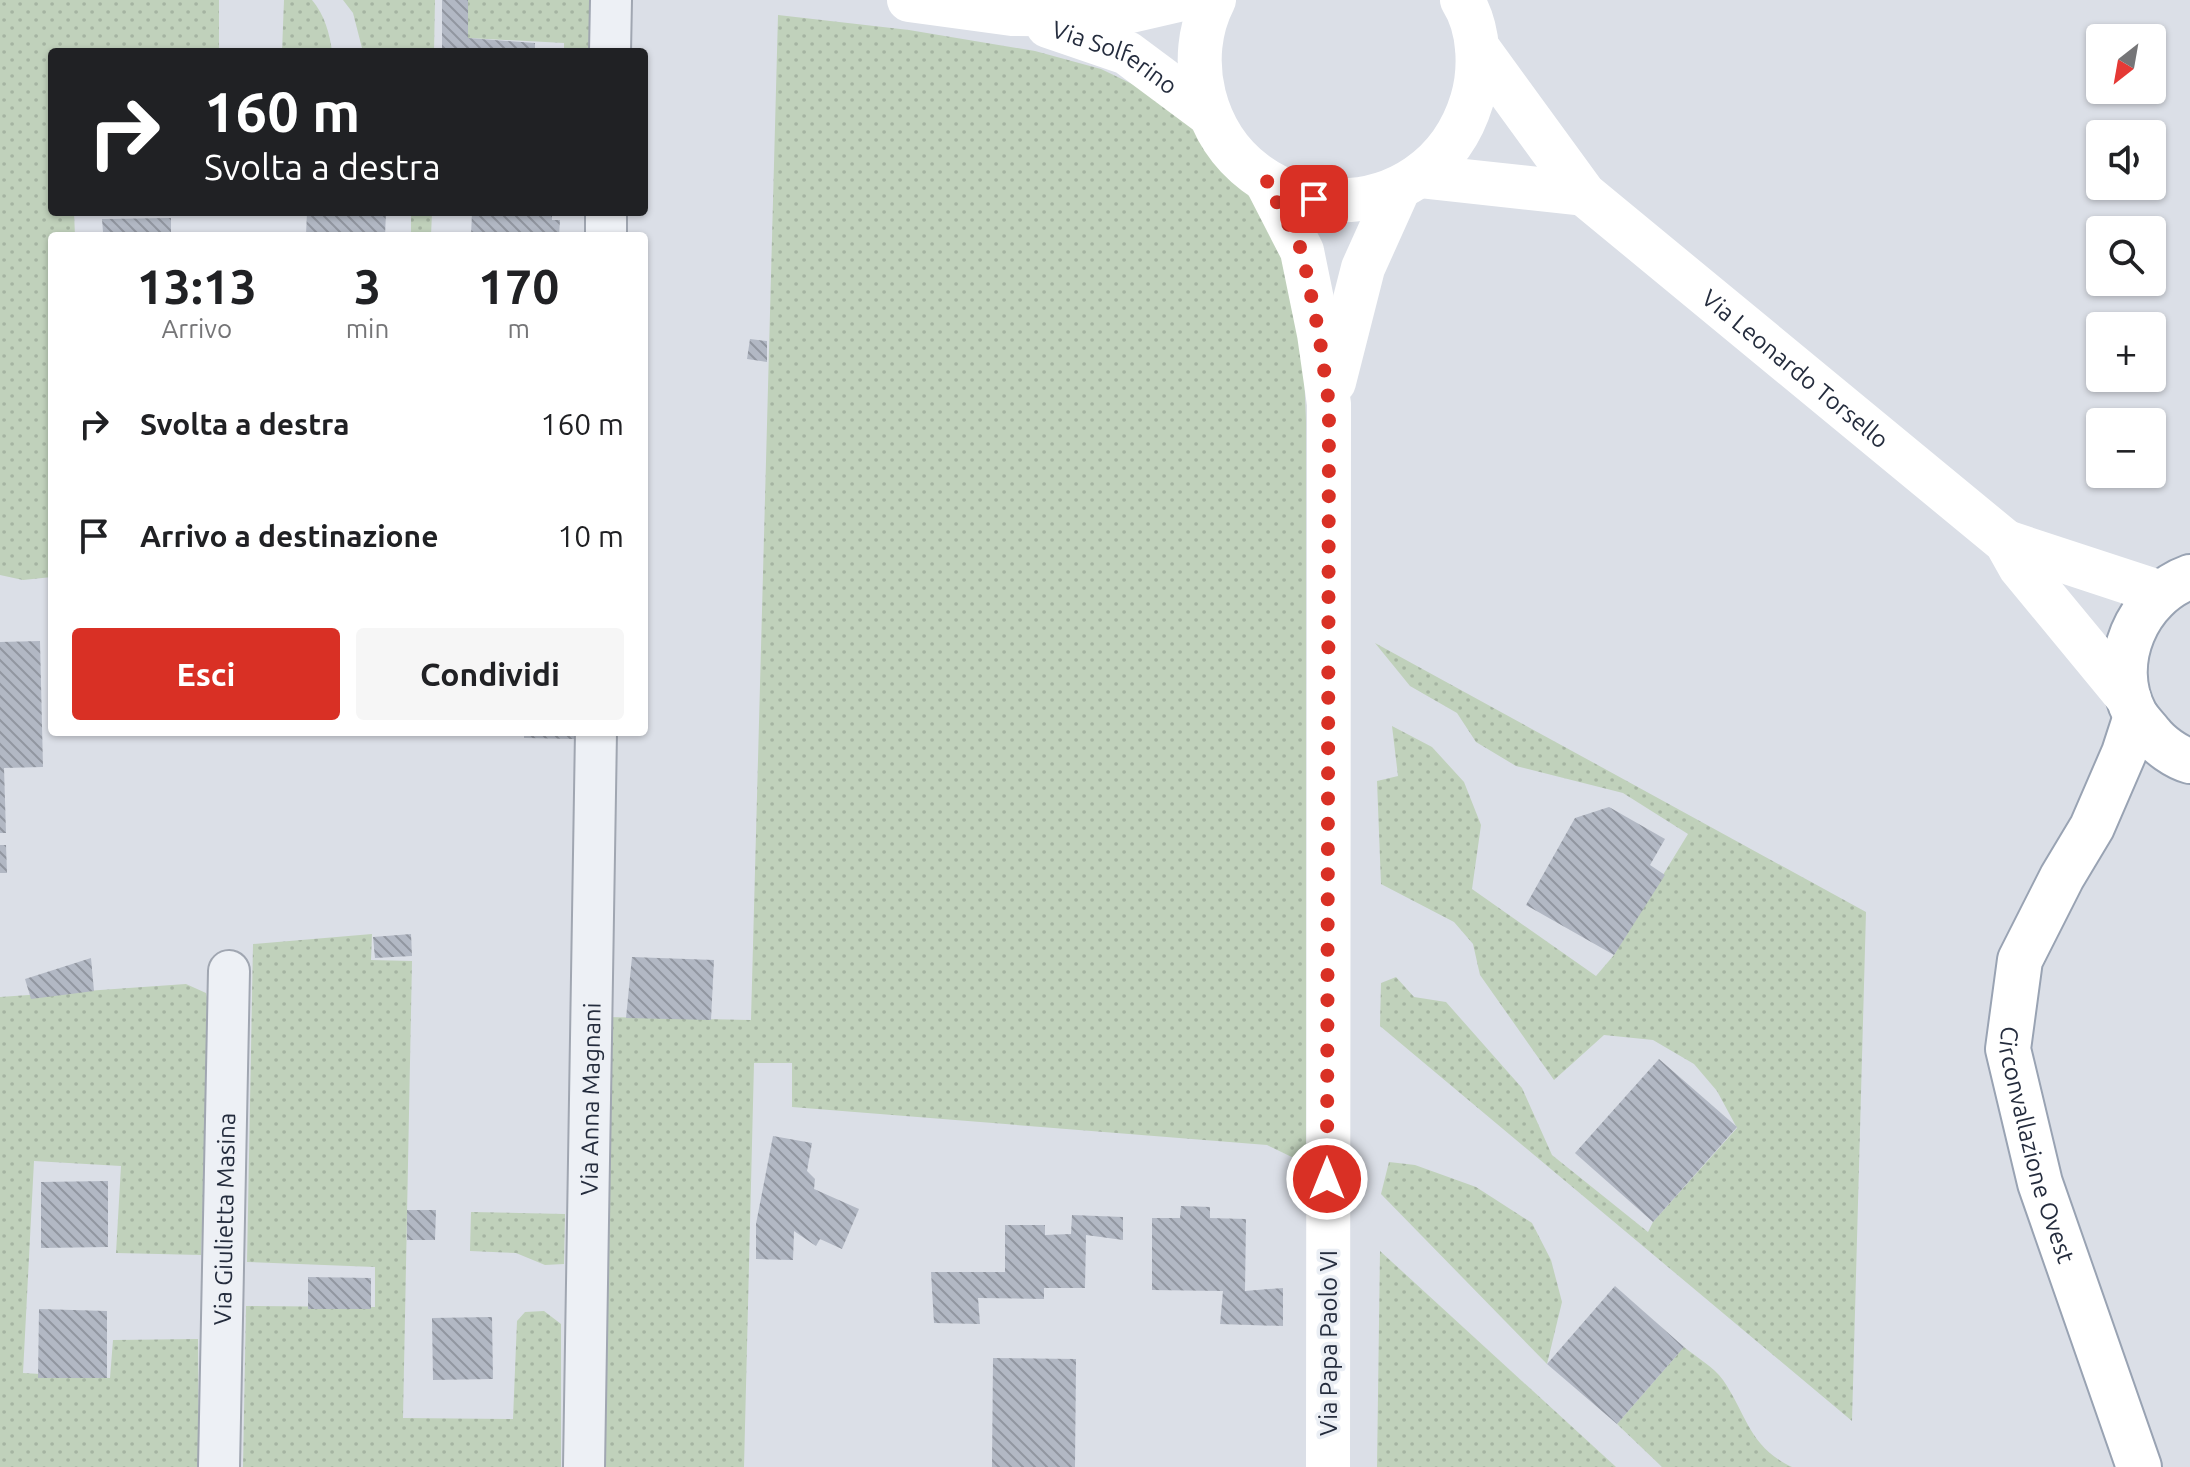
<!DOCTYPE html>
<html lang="it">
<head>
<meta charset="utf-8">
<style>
  body { margin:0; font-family:Ubuntu,sans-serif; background:#f6f6f6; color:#202124; height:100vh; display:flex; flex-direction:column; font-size:30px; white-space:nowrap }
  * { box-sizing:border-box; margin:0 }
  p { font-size:26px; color:#757577 }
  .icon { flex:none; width:44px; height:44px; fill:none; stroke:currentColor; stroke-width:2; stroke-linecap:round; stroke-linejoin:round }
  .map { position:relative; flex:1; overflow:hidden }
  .sheet { position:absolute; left:48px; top:232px; width:600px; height:504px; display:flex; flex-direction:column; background:#fff; border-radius:8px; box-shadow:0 2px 6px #0004 }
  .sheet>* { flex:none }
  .top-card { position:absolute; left:48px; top:48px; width:600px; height:168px; border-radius:8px; box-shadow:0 2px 6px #0004; background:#202124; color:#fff; overflow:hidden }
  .needle { width:52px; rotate:211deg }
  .tools { position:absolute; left:2086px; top:24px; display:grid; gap:16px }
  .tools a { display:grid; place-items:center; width:80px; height:80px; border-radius:8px; background:#fff; box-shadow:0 2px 6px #0004; font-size:40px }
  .pin { position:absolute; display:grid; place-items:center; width:68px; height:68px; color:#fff; margin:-34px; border-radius:16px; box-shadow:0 4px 12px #0006 }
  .me { position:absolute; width:88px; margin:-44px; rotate:0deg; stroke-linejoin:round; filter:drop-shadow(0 0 6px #0008) }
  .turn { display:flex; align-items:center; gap:28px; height:168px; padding:0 24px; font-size:36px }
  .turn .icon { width:104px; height:104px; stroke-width:2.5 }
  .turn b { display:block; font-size:56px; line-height:68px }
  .eta { display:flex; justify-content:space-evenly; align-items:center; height:136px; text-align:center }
  .eta b { font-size:48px; font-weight:700; line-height:56px }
  .cta { display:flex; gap:16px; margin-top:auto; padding:16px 24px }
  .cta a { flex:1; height:92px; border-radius:8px; background:#d93025; color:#fff; font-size:32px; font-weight:700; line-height:92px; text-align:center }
  .cta a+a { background:#f6f6f6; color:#202124 }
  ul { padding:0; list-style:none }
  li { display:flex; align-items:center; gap:24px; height:112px; padding:0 24px }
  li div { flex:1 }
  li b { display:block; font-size:30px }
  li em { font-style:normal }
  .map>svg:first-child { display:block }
</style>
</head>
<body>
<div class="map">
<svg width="2190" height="1467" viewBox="0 0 2190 1467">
  <defs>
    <pattern id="grass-dots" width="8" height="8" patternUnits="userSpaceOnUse" patternTransform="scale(2)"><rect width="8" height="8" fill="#c0d1bb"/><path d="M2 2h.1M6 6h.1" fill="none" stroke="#a5b4a2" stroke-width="1.8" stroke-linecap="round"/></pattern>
    <pattern id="building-back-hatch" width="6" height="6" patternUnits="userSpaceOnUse" patternTransform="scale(2)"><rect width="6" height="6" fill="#b2b8c4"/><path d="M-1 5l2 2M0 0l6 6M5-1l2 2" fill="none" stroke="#9196a0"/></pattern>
  </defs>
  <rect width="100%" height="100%" fill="#dbdfe7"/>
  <g fill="url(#grass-dots)">
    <polygon points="0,0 219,0 219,52 52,52 52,212 74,212 75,236 52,236 52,577 23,580 0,575"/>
    <path d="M284 0H312C324 14 330 34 332 52H282Z"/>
    <polygon points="343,0 435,0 434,52 363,52 353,13"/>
    <polygon points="468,0 595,0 593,52 564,52 564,43 468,38"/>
    <polygon points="778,15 909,30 1035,51 1101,69 1153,94 1201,136 1237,175 1282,250 1303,348 1306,420 1306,1144 1298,1160 1267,1145 792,1107 792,1063 754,1063 744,1467 598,1467 607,1017 751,1020"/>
    <polygon points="411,212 432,212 431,236 411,236"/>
    <polygon points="1375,643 1866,912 1852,1421 1380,1026 1381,983 1396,977 1414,997 1446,1002 1522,1088 1552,1155 1648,1232 1653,1222 1737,1128 1717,1091 1694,1064 1653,1040 1604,1035 1554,1080 1480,975 1473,944 1454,922 1381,884 1377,781 1398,776 1392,726 1432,747 1464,782 1481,825 1472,889 1596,976 1614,955 1688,834 1623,793 1516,766 1476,742 1457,713 1410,686"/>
    <polygon points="372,934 371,960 412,961 403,1418 513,1419 517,1321 525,1312 544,1311 561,1324 561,1467 243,1467 246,1306 375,1307 375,1267 247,1262 253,944"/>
    <polygon points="186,984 206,993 211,1013 201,1255 116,1253 121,1166 34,1161 23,1373 110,1378 113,1340 198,1339 199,1467 0,1467 0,997"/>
    <polygon points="1389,1162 1415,1165 1476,1187 1532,1223 1551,1260 1562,1302 1547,1364 1381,1194"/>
    <polygon points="471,1212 565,1214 564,1264 545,1265 516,1253 470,1251"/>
    <polygon points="1380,1251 1616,1467 1377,1467"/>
    <path d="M1684 1347C1696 1357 1714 1367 1723 1380 1747 1415 1749 1447 1792 1467H1662L1617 1424Z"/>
  </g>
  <g fill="url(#building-back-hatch)">
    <polygon points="442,0 468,0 468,38 535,43 535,52 442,52"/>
    <polygon points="307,212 386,212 385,236 306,235"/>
    <polygon points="472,212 552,212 552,220 560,220 559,236 471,236"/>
    <polygon points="171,218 171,236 100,236 100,232 103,232 102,219"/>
    <polygon points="750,339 767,341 767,362 747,359"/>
    <polygon points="40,641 43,767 4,768 6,833 0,833 0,642"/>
    <polygon points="524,732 576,732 575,739 524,738"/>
    <polygon points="1609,807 1665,839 1650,865 1665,875 1614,955 1526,905 1575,818"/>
    <polygon points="0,845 6,845 7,873 0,873"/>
    <polygon points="411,934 412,956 375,958 373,937"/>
    <polygon points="632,957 714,960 711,1020 626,1018"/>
    <polygon points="91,958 94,991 31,999 25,979"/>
    <polygon points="1659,1059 1737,1127 1653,1222 1575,1153"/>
    <polygon points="773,1136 812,1143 807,1171 815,1179 814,1189 859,1209 842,1249 820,1239 816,1246 794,1231 793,1260 756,1259 756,1224"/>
    <polygon points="108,1181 108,1247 41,1248 41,1182"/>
    <polygon points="1181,1206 1210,1207 1210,1218 1246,1219 1245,1291 1283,1288 1283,1326 1220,1324 1223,1291 1152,1290 1152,1218 1180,1218"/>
    <polygon points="407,1210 436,1210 435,1240 407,1240"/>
    <polygon points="1072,1215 1123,1217 1123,1240 1086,1235 1085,1288 1044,1288 1044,1299 978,1298 980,1324 934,1323 931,1272 1005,1272 1005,1225 1045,1225 1045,1235 1071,1234"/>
    <polygon points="308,1277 371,1278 371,1309 308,1309"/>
    <polygon points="1615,1286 1684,1347 1617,1424 1547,1364"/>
    <polygon points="39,1309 107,1311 107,1378 38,1378"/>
    <polygon points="492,1317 493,1379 433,1380 432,1318"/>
    <polygon points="993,1358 1076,1359 1075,1467 992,1467"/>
  </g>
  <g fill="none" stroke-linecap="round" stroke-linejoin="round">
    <defs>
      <g id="street">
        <polyline points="610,52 611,0"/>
        <polyline points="606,236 606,212"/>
        <path id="s1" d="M219 1467 229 971"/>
        <path id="s2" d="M584 1467 596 732"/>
      </g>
      <g id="primary">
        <path d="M2190 577C2137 596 2108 663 2135 714 2139 721 2145 727 2150 733 2159 745 2176 757 2190 761"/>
        <path id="s5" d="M2136 716 2124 753 2092 827 2062 877 2020 960 2008 1049 2040 1183 2139 1467"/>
      </g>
    </defs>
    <use href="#street" stroke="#a0a6b1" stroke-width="44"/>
    <use href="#primary" stroke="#99a3b3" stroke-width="48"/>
    <use href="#street" stroke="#edf0f5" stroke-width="40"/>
    <g stroke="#fff" stroke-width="44">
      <polyline points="909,0 1012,14 1113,15 1178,0"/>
      <path d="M1214 0C1199 29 1196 63 1204 95 1239 232 1431 237 1472 100 1481 70 1480 28 1462 0"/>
      <path id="s3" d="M1048 26 1127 53 1209 114"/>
      <path id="s4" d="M1477 47 1584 194 2006 542 2020 567 2129 699"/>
      <polyline points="1419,176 1584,194"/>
      <polyline points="1266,181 1302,251 1319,334 1329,404 1328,1467"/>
      <polyline points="1334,382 1363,268 1399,188"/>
      <polyline points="2006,542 2161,593"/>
    </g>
    <use href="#primary" stroke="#fff" stroke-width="44"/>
  </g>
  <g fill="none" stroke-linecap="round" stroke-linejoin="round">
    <polyline stroke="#d93025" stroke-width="14" stroke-dasharray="0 25.2" points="1314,199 1297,196 1266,181 1302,251 1319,334 1329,404 1327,1179"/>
  </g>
  <g text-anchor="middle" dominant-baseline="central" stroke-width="7" stroke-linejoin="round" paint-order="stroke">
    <g font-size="24" fill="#242c3d" stroke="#eaeef4">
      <text stroke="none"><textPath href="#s3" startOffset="74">Via Solferino</textPath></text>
      <text stroke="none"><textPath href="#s4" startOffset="456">Via Leonardo Torsello</textPath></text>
      <text stroke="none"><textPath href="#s2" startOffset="368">Via Anna Magnani</textPath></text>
      <text stroke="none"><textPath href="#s5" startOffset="460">Circonvallazione Ovest</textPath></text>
      <text stroke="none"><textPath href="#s1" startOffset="248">Via Giulietta Masina</textPath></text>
      <text transform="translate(1328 1343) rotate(-90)">Via Papa Paolo VI</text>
    </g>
  </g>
</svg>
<div class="tools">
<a><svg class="needle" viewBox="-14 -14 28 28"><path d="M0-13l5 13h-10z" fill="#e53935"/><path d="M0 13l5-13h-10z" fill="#757577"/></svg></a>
<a><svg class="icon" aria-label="sound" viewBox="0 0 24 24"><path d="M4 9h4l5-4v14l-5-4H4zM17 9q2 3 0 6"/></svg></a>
<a><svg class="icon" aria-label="search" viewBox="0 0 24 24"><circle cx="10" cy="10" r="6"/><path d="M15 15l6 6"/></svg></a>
<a>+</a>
<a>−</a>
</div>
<div class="pin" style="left:1314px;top:199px;background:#d93025"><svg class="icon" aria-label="arrive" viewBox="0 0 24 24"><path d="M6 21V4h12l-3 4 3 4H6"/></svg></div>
<svg class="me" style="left:1327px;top:1179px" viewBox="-20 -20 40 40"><circle r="17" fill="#d93025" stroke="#fff" stroke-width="3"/><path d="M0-11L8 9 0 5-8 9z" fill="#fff"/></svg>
<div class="top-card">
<div class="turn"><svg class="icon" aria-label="right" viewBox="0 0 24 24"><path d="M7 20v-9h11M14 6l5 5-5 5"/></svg><div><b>160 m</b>Svolta a destra</div></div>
</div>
<section class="sheet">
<div class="eta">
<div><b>13:13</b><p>Arrivo</p></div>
<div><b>3</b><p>min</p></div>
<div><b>170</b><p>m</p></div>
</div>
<ul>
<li><svg class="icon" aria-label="right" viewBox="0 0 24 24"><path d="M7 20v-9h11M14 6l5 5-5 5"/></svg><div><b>Svolta a destra</b></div><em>160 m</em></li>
<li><svg class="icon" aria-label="arrive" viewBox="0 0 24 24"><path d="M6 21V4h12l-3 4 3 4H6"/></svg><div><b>Arrivo a destinazione</b></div><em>10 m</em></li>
</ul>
<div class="cta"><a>Esci</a><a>Condividi</a></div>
</section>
</div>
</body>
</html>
